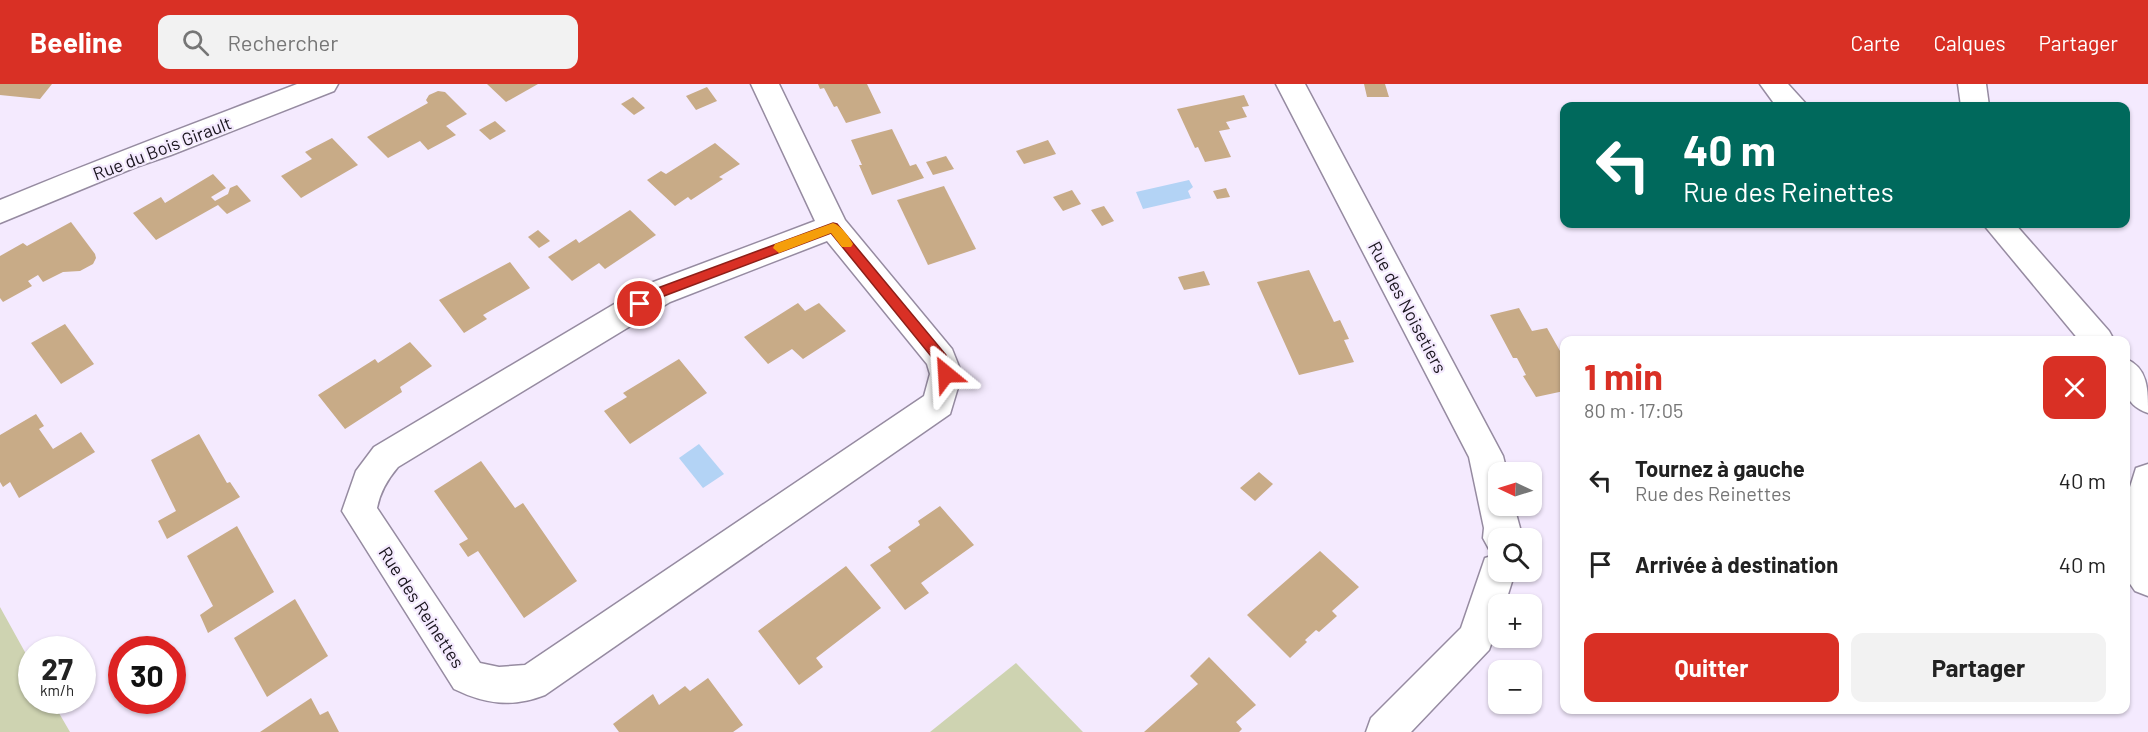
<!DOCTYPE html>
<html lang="fr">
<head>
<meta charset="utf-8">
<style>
  body { margin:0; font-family:Barlow,sans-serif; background:#f2f2f2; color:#222; height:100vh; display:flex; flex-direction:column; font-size:22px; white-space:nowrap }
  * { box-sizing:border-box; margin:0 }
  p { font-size:20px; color:#767676 }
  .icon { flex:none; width:33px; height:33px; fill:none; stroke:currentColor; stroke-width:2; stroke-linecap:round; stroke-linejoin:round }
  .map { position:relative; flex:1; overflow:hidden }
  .drawer { position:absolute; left:1560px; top:252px; width:570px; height:378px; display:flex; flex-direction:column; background:#fff; border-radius:12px; box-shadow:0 2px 4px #0004 }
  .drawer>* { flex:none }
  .banner { position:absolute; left:1560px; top:18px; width:570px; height:126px; border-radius:12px; box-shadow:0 2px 4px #0004; background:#00695c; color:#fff; overflow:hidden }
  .needle { width:39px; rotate:274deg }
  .controls { position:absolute; left:1488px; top:378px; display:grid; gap:12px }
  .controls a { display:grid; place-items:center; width:54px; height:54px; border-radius:12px; background:#fff; box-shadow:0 2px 4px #0004; font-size:30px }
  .speed { position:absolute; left:18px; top:552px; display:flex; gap:12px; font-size:30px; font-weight:700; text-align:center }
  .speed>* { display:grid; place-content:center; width:78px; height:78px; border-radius:50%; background:#fff; box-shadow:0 2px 4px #0004; line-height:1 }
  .speed small { font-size:15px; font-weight:400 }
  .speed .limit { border:9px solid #d22; background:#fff; color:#111 }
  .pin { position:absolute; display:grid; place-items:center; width:51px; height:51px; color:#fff; margin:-26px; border:3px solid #fff; border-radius:50%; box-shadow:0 2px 6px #0007 }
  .me { position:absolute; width:66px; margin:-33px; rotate:333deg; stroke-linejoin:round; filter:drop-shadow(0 0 4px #0008) }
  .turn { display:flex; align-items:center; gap:21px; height:126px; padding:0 24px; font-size:27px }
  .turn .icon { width:78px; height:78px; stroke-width:2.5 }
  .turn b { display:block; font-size:42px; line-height:51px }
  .round { display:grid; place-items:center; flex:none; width:63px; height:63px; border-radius:12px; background:#f2f2f2 }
  .head { display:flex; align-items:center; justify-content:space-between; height:102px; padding:0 24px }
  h1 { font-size:36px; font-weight:700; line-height:45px; color:#d93025 }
  .button { display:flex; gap:12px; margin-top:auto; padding:12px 24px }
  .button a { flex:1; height:69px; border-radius:12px; background:#d93025; color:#fff; font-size:24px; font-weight:700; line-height:69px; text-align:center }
  .button a+a { background:#f2f2f2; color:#222 }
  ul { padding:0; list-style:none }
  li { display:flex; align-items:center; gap:18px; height:84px; padding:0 24px }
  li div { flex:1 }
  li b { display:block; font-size:22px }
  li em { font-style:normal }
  header { display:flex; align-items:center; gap:36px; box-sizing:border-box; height:84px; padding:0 30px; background:#d93025; color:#fff }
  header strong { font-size:28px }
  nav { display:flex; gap:33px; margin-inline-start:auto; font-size:21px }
  .search { width:420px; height:54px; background:#f2f2f2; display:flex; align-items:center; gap:15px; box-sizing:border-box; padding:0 21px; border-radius:12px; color:#767676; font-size:22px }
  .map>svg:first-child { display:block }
</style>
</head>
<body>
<header>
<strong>Beeline</strong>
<div class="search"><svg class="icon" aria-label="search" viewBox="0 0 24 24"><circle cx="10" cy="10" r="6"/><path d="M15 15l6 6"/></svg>Rechercher</div>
<nav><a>Carte</a><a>Calques</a><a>Partager</a></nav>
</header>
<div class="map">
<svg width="2148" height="648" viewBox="0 0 2148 648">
  <rect width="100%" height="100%" fill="#f4eafe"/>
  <g fill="#ced3b1">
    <polygon points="0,523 31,579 32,616 52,617 70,648 0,648"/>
    <polygon points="1016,579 1083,648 930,648"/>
  </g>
  <g fill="#b3d3f5">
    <polygon points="1189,96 1193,103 1188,107 1191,114 1143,125 1136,108"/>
    <polygon points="699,360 724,390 703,404 679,374"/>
  </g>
  <g fill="#c8ab87">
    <polygon points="0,0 52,0 40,15 0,11"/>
    <polygon points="487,0 538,0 506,18"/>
    <polygon points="818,0 867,0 881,29 846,39 837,22 834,23 824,4 820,5"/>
    <polygon points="1364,0 1385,0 1389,13 1367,13"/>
    <polygon points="707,3 717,17 696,26 686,12"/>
    <polygon points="438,7 445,8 467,30 446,42 456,51 428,66 420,57 388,74 367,53 428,19 426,16 429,11"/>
    <polygon points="1244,11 1249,22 1242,23 1247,33 1226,38 1230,45 1219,47 1231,73 1205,78 1198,63 1195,64 1177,25"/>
    <polygon points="633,13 645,24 634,31 621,20"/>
    <polygon points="495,37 506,47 490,56 479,46"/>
    <polygon points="892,45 910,82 916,80 924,94 872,111 859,81 862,81 851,56"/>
    <polygon points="332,54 358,81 301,114 281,92 312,75 305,68"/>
    <polygon points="1048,56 1056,70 1024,80 1016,67"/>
    <polygon points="715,59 740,80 719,93 723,95 691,116 688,113 675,122 647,96 661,87 666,90"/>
    <polygon points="946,72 954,85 933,91 926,78"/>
    <polygon points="213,90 226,104 211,113 215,117 228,110 230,104 237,101 251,117 227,130 218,121 156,156 133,129 161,113 165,119"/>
    <polygon points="944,102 976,165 928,181 897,116"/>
    <polygon points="1226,104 1230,113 1217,115 1213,107"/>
    <polygon points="1072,106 1081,120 1063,127 1053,113"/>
    <polygon points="1104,122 1114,137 1102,142 1091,126"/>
    <polygon points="630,126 656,151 605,185 599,179 572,197 548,173 576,155 579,159"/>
    <polygon points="71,138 95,170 96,174 93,180 80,187 63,188 43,198 38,191 28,197 32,202 3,218 0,214 0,172 23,159 27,162"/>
    <polygon points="538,146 550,157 539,164 528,153"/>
    <polygon points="510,178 530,204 483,231 487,235 464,249 439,216"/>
    <polygon points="1309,186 1334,238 1340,236 1349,255 1344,256 1354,278 1299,291 1257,198"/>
    <polygon points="1204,187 1210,201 1184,206 1178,193"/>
    <polygon points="798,219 805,227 819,219 846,247 803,275 792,265 768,280 744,253"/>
    <polygon points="1519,224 1532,247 1547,244 1564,274 1564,307 1536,313 1523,292 1526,291 1517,274 1513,274 1490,231"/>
    <polygon points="65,240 94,280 61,300 31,259"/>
    <polygon points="410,258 432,282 400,303 402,308 345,345 318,311 375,275 378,279"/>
    <polygon points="679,275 707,309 630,360 604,327 627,313 623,309"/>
    <polygon points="36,330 44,342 39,345 53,365 81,348 95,368 19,414 10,398 3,403 0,398 0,351"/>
    <polygon points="199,350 227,399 230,398 240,413 167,455 158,437 176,427 151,376"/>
    <polygon points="481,377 515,424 523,419 577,497 524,534 478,467 468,473 459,460 468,455 434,407"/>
    <polygon points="1259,388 1273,400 1255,417 1240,404"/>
    <polygon points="940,422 974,461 921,499 929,509 905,526 870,481 891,467 888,463 920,441 918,437"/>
    <polygon points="237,442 274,508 208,549 200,531 213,522 187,472"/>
    <polygon points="1320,467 1359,503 1332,527 1337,532 1319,548 1316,546 1305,556 1307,558 1290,574 1247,531"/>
    <polygon points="846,482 881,524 816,574 823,583 799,601 758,547"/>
    <polygon points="295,515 328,572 267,613 234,554"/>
    <polygon points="1209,573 1256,621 1236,638 1242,645 1239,648 1144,648 1198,600 1190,592"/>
    <polygon points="708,594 743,641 733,648 619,648 613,640 653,610 659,621 685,602 690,607"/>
    <polygon points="311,614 320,631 328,627 339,648 260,648"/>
  </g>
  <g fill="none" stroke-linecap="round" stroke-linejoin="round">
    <defs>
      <g id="minor">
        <path d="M297 0H338L334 7 171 71 136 83 0 139V116C98 75 198 38 297 0Z"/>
        <path d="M751 0H779L845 136 952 265 962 290 950 330 545 611C512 624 485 620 454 605L342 427 356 387 374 363 648 200 815 137ZM827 157 927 280 930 290 924 312 525 581 499 583 480 579 377 424C380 408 387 396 398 383L670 218Z"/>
        <polygon points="1276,0 1305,0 1503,372 1507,388 1498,388 1498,422 1514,422 1520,444 1518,454 1498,454 1498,469 1489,465 1483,454 1484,444 1469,373"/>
        <polygon points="1760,0 1788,0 1808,22 1776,22"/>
        <polygon points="1958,0 1986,0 1989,22 1961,22"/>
        <polygon points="1983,140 2015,140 2109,247 2114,256 2079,256"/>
        <path d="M2126 275C2148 284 2148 305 2148 329 2121 320 2123 299 2126 275Z"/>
        <polygon points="2148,380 2148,512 2135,507 2126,494 2126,416 2136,384"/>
        <polygon points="1498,470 1498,488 1515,488 1505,520 1498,520 1498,541 1489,566 1411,648 1366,648 1371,634 1461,544 1485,474"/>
      </g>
    </defs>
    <use href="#minor" stroke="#968ba1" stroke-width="3"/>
    <use href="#minor" fill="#fff" fill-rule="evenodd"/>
  </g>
  <polygon fill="#d93025" stroke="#8d1f18" stroke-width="1.5" points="833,139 837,140 946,271 952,290 950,294 941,294 935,277 831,149 664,212 644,224 635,224 633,220 635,217 655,205"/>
  <path fill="#f59e0b" d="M833 139C841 141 849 153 853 160L851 163H842L831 149 779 169 773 164 775 160Z"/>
  <g text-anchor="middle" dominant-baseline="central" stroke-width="4.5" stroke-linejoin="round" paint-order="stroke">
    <g font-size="18" fill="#19141d" stroke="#f4eafe">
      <text transform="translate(162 64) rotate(-21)">Rue du Bois Girault</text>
      <text transform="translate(1408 223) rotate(62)">Rue des Noisetiers</text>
      <text transform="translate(422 523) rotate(57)">Rue des Reinettes</text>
    </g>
  </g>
</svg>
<div class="controls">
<a><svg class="needle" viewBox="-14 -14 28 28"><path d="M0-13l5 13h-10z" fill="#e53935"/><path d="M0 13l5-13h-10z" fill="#767676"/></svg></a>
<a><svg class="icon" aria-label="search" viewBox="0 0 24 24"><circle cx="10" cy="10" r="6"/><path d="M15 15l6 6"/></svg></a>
<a>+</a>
<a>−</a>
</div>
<div class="speed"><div>27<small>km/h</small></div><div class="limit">30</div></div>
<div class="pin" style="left:640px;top:220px;background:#d93025"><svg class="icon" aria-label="arrive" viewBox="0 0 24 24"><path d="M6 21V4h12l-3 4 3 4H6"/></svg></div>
<svg class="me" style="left:946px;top:290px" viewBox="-20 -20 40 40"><path d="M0-17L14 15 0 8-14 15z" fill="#d93025" stroke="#fff" stroke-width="4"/></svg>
<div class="banner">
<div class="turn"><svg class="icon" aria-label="left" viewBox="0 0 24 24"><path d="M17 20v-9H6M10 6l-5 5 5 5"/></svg><div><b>40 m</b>Rue des Reinettes</div></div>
</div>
<section class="drawer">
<div class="head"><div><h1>1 min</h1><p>80 m · 17:05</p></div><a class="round" style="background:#d93025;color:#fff"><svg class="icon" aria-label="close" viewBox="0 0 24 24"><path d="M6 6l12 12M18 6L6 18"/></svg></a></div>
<ul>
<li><svg class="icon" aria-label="left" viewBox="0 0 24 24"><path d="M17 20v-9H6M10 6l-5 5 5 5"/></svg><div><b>Tournez à gauche</b><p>Rue des Reinettes</p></div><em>40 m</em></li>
<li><svg class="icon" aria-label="arrive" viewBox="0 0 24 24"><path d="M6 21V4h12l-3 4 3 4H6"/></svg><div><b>Arrivée à destination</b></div><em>40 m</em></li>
</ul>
<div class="button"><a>Quitter</a><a>Partager</a></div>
</section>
</div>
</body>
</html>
